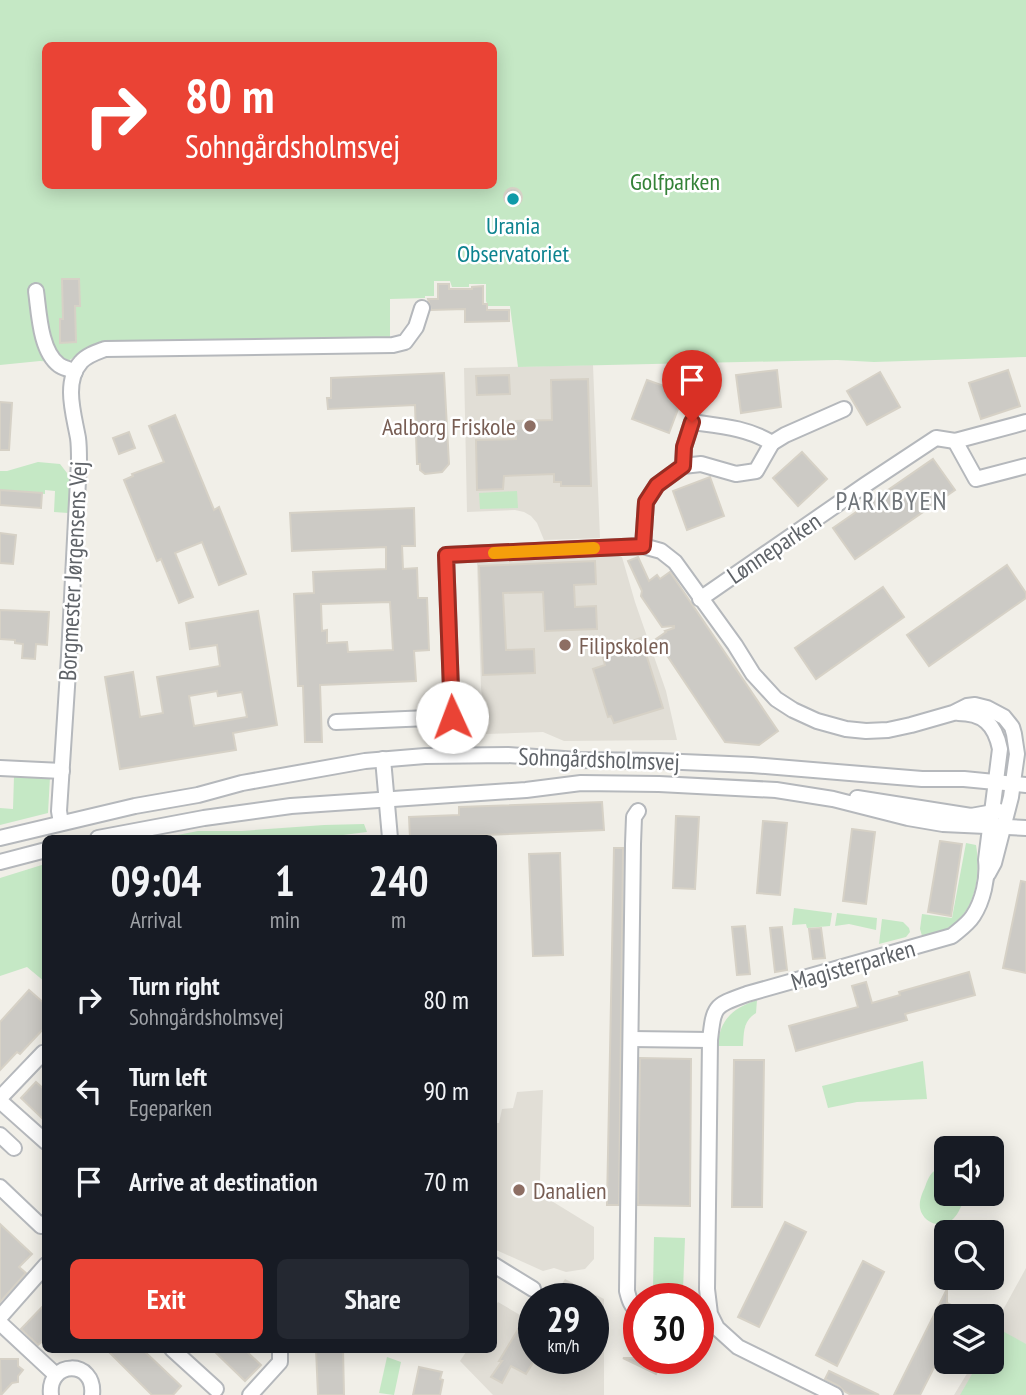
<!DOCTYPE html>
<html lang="en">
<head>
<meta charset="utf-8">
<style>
  body { margin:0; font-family:"PT Sans Narrow",sans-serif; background:#242831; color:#f1f3f6; height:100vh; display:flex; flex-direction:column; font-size:26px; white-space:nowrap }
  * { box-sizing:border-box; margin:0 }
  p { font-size:23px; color:#9ea1a6 }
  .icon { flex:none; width:38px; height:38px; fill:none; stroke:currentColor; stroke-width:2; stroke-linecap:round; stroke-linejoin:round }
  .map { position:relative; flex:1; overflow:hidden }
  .sheet { position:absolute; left:42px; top:835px; width:455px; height:518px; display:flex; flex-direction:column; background:#171b24; border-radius:10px; box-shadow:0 4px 18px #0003 }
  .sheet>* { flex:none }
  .top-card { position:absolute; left:42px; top:42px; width:455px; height:147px; border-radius:10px; box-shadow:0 4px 18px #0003; background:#ea4335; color:#fff; overflow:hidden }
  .tools { position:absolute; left:934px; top:1136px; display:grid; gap:14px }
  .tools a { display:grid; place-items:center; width:70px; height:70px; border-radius:10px; background:#171b24; box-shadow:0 4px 18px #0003; font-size:35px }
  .speed { position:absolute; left:518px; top:1283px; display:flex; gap:14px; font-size:35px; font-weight:700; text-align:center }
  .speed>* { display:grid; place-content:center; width:91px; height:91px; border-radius:50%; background:#171b24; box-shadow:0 4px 18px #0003; line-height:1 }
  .speed small { font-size:18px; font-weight:400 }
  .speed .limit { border:10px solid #d22; background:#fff; color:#111 }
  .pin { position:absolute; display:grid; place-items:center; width:60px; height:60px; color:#fff; margin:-72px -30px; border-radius:50% 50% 50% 0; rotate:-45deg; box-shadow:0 0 7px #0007 }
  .pin .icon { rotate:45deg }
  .me { position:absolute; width:77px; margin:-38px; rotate:358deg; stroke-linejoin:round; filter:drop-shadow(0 0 5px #0008) }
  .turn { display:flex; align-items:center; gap:24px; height:147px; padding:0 28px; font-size:32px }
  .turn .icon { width:91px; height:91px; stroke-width:2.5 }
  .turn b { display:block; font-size:49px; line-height:60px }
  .eta { display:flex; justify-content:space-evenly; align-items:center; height:119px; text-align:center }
  .eta b { font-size:42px; font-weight:700; line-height:49px }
  .primary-button { display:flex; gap:14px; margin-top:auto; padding:14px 28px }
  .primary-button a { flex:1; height:80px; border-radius:10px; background:#ea4335; color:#fff; font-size:28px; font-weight:700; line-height:80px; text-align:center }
  .primary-button a+a { background:#242831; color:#f1f3f6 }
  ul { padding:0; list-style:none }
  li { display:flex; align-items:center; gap:21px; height:91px; padding:0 28px }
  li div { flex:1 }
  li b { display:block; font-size:26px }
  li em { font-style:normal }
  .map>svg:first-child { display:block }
</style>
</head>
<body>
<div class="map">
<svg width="1026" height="1395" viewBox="0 0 1026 1395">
  <rect width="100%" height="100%" fill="#f1efe8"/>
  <g fill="#e1ded6">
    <polygon points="593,365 600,538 544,540 537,523 531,516 524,512 515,510 467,512 464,368"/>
    <polygon points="619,556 622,557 635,602 666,691 677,740 564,741 543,732 486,734 481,688 477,563"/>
    <polygon points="543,1090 540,1181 550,1200 594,1227 594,1259 585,1269 566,1272 554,1268 543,1271 494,1249 494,1123 499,1123 502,1109 513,1108 517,1092"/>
    <polygon points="1026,1268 1026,1395 954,1395 974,1362 992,1362 992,1330"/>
    <polygon points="565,1279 604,1299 604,1395 493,1395 460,1361 468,1349 494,1349 494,1308 498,1302 520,1315 528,1303 534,1307 534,1358 593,1358 593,1298 553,1298"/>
  </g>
  <g fill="#c5e8c5" fill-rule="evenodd">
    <path d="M0 0H1026V357L874 362 837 360 518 367 510 306H488L486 301V284H469V287H452L450 281H434V296H425V298L390 299V344L87 349 65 363 40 361 0 365ZM46 46H494V186H46Z"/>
    <polygon points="38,462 60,464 74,482 72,507 68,513 54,512 55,491 45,490 45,494 0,490 0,471 7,471"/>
    <polygon points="517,491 518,508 480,509 479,493"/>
    <polygon points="14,776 50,777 48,813 0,825 0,808 13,809"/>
    <polygon points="364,824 367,832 319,838 162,838 198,831 242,831 324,825"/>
    <path d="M966 843 976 845C981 874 976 912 948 928 941 932 930 934 922 936L920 929 922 914 952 918Z"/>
    <polygon points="45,864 45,982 27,967 0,976 0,878"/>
    <polygon points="794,908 832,913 830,926 807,928 806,924 792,925"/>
    <polygon points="837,913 877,918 876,930 849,924 835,926"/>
    <polygon points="882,919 903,922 909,928 910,932 906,937 879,944"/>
    <path d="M757 1000 756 1013C743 1021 744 1032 743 1046H718C719 1020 733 1008 757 1000Z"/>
    <polygon points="923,1061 927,1099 857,1102 828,1108 822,1086"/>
    <path d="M947 1166V1194H966C963 1201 960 1212 954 1218 943 1230 923 1224 920 1208 919 1200 922 1194 925 1187 929 1175 933 1168 947 1166Z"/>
    <polygon points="654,1237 685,1238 683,1290 653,1289"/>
    <polygon points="997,1328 1026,1344 1026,1395 960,1395 979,1362 992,1362 992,1337"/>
    <polygon points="387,1357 401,1362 394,1395 379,1393"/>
  </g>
  <g fill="#cccac5" stroke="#d6d1c6" stroke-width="2" fill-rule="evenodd">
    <circle cx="513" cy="197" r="9"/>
    <polygon points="62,279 79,279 80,306 75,306 76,342 60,343 60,319 63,319"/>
    <polygon points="438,284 449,284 449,289 472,289 472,287 483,286 483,304 487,304 487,310 509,310 509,321 465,322 465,309 431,310 428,299 438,299"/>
    <polygon points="777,370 781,407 741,413 736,375"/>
    <polygon points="1008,370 1020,406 981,419 969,383"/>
    <polygon points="880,372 900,407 867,425 847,391"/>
    <polygon points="444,373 449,464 442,472 425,474 420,470 420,464 417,464 415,405 328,409 327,398 331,398 331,378"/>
    <polygon points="509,375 510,394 477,395 476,376"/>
    <polygon points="588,379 591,486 561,486 561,482 554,482 554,474 504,476 503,489 477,490 476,440 516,439 516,421 552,420 551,380"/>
    <polygon points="647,380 684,393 669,433 632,419"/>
    <polygon points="0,402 12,403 9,450 0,450"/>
    <polygon points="175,415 214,510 219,507 246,574 219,585 202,542 175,553 193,597 179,603 161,559 157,561 124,480 133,476 132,474 164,462 149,426"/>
    <polygon points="129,432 135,448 119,454 113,438"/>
    <polygon points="802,452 827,479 798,506 773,478"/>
    <polygon points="933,459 955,490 855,559 833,528"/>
    <polygon points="710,477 724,516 687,530 673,491"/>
    <polygon points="0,490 42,493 41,508 0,505"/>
    <path d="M414 508 415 546H402L403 569 417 568 418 598H427L429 650 414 651 416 681 320 685 322 742H305L303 686H298L294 594 314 593 313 572 386 569V547L292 551 290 513ZM390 602 393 650 348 652 347 642 327 643V630L322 631 321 604Z"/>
    <polygon points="0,533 16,535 13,564 0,563"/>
    <polygon points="638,557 649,581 657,575 660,579 670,572 778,731 759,745 725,742 656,639 666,632 665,631 674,628 674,626 662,627 641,596 642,591 628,561"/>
    <polygon points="595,561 596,584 574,585 575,607 596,606 597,629 545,631 543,592 503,593 506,650 534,649 535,673 483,675 479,566"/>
    <polygon points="1007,565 1026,593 1026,598 929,666 907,635"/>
    <polygon points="883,587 904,617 816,679 795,648"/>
    <polygon points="0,610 49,612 47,645 36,644 35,659 22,658 23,644 15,643 15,640 0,639"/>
    <path d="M258 611 277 725 233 733 236 750 120 769 105 677 133 672 140 717 163 713 157 677 220 666 217 645 190 649 186 623ZM217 691 218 696 242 692 247 717 194 726 189 696Z"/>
    <polygon points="641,638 663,708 614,723 611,716 608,717 593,669 605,665 601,651"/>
    <polygon points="602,802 604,830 459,836 459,838 410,838 409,817 459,815 459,807"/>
    <polygon points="676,816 699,817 695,889 673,888"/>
    <polygon points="763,821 787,823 780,895 757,893"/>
    <polygon points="852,829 875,832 866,904 843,901"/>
    <polygon points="940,841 962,844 951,916 928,912"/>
    <polygon points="614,848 623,848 619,1205 607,1205"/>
    <polygon points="560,853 563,955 533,956 529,854"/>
    <polygon points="1021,881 1026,882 1026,973 1003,968"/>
    <polygon points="745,926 750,974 737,975 732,927"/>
    <polygon points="782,927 787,970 775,972 770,928"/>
    <polygon points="821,928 825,958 813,959 809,929"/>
    <polygon points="969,972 975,995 905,1014 907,1020 796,1051 789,1026 858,1007 852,986 866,982 872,1003 900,995 899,992"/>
    <polygon points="29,990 46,1005 46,1026 20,1054 17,1052 0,1070 0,1022"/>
    <polygon points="640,1058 691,1059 690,1206 638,1205"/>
    <polygon points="734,1060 764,1060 762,1207 732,1207"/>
    <polygon points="36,1082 46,1091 46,1122 21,1098"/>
    <polygon points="785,1222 806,1232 759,1327 738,1317"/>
    <polygon points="0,1224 32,1254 19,1267 26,1273 0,1302"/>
    <polygon points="863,1261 884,1272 837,1366 816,1355"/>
    <polygon points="947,1289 947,1303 974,1316 947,1316 947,1342 920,1395 894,1395"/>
    <polygon points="46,1303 46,1338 38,1345 21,1329"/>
    <polygon points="534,1303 534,1361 526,1374 511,1366 502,1383 491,1377 502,1361 499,1361"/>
    <polygon points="106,1349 142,1349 181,1386 173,1395 152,1395"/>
    <polygon points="212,1349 244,1349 261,1365 245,1381"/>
    <polygon points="316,1349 343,1349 344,1395 318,1395"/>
    <polygon points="623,1358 664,1358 656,1374"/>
    <polygon points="0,1359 18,1359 18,1366 23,1370 18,1376 18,1382 12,1383 1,1395"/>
    <polygon points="419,1367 442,1372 440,1379 443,1380 440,1395 413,1395"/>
    <polygon points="829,1371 879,1395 851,1395 844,1391 839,1386 825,1379"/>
  </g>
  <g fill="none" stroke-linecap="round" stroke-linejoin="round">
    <defs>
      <g id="minor">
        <path d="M36 291C39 312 40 351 59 365 63 368 70 369 75 372"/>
        <polyline points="955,441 976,479 1026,466"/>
        <polyline points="772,443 785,435 844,409"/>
        <path d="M643 546 646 502 657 485 683 466 684 447 692 422C721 426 748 428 772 443L756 471 736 474 701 464 683 466"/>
        <polyline points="700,599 865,485 936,438 955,441 1026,422"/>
        <polyline points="336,722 452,717 446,555 643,546 661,551 675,562 735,645 753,674 776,699 793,710 817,721 846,729 866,731 888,730 911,725 953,713 967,706 975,705 987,708 1004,717 1012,727 1014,734 1017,754 1015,768 1011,797 994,863 988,874"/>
        <polyline points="383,759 390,838"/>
        <polyline points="0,768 62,771"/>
        <polyline points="857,798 971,816 999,811"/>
        <path d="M638 811 634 817 633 844 627 1291C629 1299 631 1307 639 1312"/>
        <path d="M61 823 59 811 69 656 79 461C79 453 79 445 78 438 74 415 63 382 81 362 87 355 97 352 105 349L393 345 405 342 416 327 422 308"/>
        <polyline points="0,838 135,806 198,795 242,783 365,761 425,756 508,755 578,760 659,761 752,765 922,779 964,779 1026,785"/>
        <polyline points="98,838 204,818 291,806 526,790 581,783 659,784 776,790 833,799 908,818 943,824 1026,828"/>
        <polyline points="0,862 46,850"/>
        <polyline points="631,1039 710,1040"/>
        <polyline points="0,1098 43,1053 46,1055"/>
        <polyline points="0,1101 46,1142"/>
        <polyline points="0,1135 14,1148"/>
        <polyline points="0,1187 41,1226 46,1222"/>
        <polyline points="494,1265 533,1289"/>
        <polyline points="0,1317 46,1265"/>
        <polyline points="0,1323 56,1375"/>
        <polyline points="172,1349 216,1389"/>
        <path d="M51 1395C47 1360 96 1359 92 1395"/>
        <polyline points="250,1395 280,1362 280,1349"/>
        <path d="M835 1395 738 1347 717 1328 710 1314 707 1289 710 1040C714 1005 714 1006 747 994L952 936C959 930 968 924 973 916 983 901 988 878 986 860L1000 749C995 724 983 713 958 713"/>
      </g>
    </defs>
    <use href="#minor" stroke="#b5b8bc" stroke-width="18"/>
    <use href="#minor" stroke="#fff" stroke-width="14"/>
  </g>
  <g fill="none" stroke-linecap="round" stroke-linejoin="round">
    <defs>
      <polyline id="route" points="452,717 446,555 643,546 646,502 657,485 683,466 684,447 692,422"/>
    </defs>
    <use href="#route" stroke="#982c22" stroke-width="18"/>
    <use href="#route" stroke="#ea4335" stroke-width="12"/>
    <polyline stroke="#f59e0b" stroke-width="12" points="494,553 594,548"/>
  </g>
  <circle fill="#0f9aa8" stroke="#fff" stroke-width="2.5" cx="513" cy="199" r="7"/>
  <g fill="#8d6e63" stroke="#fff" stroke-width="2.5">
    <circle cx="530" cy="426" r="7"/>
    <circle cx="565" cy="645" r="7"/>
    <circle cx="519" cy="1190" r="7"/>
  </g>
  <g text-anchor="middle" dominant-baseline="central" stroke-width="5" stroke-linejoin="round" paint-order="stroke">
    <g font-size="24" fill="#348238" stroke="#fff">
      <text x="675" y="181">Golfparken</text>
    </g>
    <g font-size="24" fill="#0d838f" stroke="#fff">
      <text x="513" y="225">Urania<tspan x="513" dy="28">Observatoriet</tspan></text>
    </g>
    <g font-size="24" fill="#785e54" stroke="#fff" text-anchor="start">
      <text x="516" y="426" text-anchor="end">Aalborg Friskole</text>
      <text x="579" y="645">Filipskolen</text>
      <text x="533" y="1190">Danalien</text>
    </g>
    <g font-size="24" fill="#5f6368" stroke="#fff">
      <text transform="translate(774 548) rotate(-34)">Lønneparken</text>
      <text transform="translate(73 571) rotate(-87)">Borgmester Jørgensens Vej</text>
      <text transform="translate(599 759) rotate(2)">Sohngårdsholmsvej</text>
      <text transform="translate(853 965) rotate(-16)">Magisterparken</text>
    </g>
    <g font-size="26" letter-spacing="2" fill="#70757a" stroke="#fff">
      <text x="892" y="500">PARKBYEN</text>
    </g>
  </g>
</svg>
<div class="tools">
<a><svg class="icon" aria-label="sound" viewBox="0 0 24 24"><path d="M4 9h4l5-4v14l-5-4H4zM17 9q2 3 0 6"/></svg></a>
<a><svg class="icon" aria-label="search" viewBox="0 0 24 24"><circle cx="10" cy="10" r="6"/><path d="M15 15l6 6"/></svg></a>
<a><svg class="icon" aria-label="layers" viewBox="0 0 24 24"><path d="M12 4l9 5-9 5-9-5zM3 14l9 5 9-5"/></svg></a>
</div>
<div class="speed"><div>29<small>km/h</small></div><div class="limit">30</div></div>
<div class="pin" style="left:692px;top:422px;background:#d93025"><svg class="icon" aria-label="arrive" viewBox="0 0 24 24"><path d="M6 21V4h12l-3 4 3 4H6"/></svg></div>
<svg class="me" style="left:452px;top:717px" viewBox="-20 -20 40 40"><circle r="19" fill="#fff"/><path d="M0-13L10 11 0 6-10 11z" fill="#ea4335"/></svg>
<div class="top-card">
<div class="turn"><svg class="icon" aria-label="right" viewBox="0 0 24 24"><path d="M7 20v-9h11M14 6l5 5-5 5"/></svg><div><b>80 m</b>Sohngårdsholmsvej</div></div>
</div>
<section class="sheet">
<div class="eta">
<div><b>09:04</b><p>Arrival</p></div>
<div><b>1</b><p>min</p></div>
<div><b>240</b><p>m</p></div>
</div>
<ul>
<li><svg class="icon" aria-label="right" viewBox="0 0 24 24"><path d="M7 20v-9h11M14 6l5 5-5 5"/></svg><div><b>Turn right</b><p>Sohngårdsholmsvej</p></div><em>80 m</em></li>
<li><svg class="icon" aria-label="left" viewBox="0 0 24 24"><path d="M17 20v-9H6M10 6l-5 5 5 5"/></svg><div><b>Turn left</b><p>Egeparken</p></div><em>90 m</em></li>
<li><svg class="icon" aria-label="arrive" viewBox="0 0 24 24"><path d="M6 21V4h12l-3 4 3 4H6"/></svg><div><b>Arrive at destination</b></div><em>70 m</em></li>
</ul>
<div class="primary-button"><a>Exit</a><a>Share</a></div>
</section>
</div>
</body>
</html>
